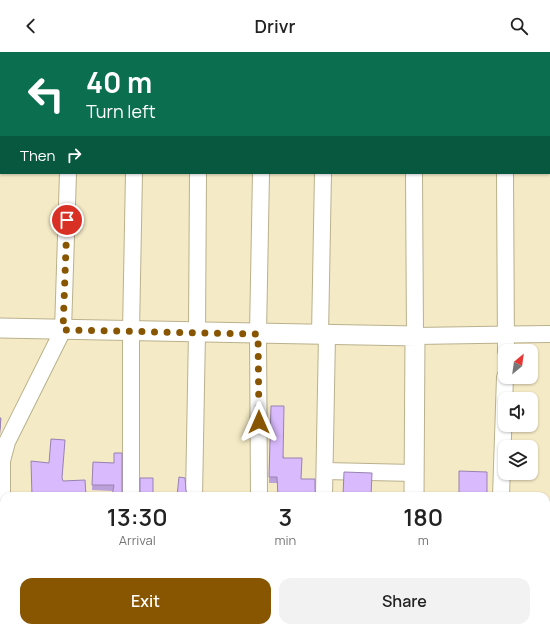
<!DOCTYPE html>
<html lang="en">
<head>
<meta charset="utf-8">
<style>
  body { margin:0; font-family:Manrope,sans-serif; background:#f2f2f2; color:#222; height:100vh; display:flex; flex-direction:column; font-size:15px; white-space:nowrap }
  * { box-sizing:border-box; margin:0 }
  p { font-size:13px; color:#767676 }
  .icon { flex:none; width:22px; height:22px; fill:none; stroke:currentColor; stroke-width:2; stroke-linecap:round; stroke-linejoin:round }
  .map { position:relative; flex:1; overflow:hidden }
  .drawer { position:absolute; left:0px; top:440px; width:550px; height:140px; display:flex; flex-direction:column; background:#fff; border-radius:12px 12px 0 0; box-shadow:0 1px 3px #0004 }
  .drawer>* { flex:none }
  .hud { position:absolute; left:0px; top:0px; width:550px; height:122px; box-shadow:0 1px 3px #0004; background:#0b6e4f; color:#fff; overflow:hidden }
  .needle { width:26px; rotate:29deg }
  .buttons { position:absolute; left:498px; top:292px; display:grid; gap:8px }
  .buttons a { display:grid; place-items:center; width:40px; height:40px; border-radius:8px; background:#fff; box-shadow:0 1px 3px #0004; font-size:20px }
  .pin { position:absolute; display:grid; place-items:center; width:34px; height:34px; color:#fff; margin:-17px; border:2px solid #fff; border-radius:50%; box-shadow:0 1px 4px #0007 }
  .me { position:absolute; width:44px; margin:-22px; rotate:0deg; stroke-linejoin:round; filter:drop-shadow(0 0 3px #0008) }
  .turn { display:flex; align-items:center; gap:14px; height:84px; padding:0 20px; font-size:18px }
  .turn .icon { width:52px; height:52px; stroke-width:2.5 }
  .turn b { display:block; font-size:28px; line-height:34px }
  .then { display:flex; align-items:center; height:38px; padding:0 20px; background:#0003; gap:8px; font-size:15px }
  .eta { display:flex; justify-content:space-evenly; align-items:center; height:68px; text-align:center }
  .eta b { font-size:24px; font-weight:600; line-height:28px }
  .primary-button { display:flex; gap:8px; margin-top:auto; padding:8px 20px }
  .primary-button a { flex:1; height:46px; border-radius:12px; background:#850; color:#fff; font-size:16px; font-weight:600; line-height:46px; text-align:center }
  .primary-button a+a { background:#f2f2f2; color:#222 }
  header { display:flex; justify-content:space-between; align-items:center; height:52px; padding:0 20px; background:#fff; font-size:18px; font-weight:600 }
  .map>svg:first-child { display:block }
</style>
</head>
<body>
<header><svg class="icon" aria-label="back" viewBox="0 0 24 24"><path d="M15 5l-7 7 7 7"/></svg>Drivr<svg class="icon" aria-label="search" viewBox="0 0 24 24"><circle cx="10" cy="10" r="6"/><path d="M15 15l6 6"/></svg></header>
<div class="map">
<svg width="550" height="580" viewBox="0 0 550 580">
  <rect width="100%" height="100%" fill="#f4eac5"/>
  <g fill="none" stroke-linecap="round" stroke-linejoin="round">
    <defs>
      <g id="minor">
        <polyline points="412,0 412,1"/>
        <polyline points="441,0 492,1"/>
        <polyline points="549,2 550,2"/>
        <polyline points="0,65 1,65"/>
        <polyline points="414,121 415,284 550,282"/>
        <polyline points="505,121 506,299"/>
        <polyline points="320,283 323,121"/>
        <polyline points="325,419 414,421"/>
        <polyline points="131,444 131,279 134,121"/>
        <polyline points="194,444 197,280 198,121"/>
        <polyline points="259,444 258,282 261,121"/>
        <polyline points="324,444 327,283"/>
        <polyline points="501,444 505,325"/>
        <polyline points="4,476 2,476 2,409 7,390 63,278 68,121"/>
        <polyline points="546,500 550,500"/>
        <polyline points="500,576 500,580"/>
        <polyline points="3,580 2,533 4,524"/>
        <polyline points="68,580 69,576"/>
        <polyline points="130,580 130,576"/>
        <polyline points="194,580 194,576"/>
        <polyline points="258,580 258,576"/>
        <polyline points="322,580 322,576"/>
      </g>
      <g id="tertiary">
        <polyline points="0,276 415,284 414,444"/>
        <polyline points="413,580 413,576"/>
      </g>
    </defs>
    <use href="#minor" stroke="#bab18d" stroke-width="18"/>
    <use href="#tertiary" stroke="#bab18d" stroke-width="21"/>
    <use href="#minor" stroke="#fff" stroke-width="16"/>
    <use href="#tertiary" stroke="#fff" stroke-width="19"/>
  </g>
  <g fill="#bba0da">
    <polygon points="271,354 284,406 301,427 315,438 316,443 277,431 269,431"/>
    <polygon points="122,401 113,439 92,438 93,410 114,411"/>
    <polygon points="0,477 4,478 4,492 0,491"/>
  </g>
  <polygon fill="#9882b1" points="1,366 1,374 0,383 0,376"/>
  <g fill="#d9bafd" stroke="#9882b1">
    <polygon points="271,354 284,354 283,406 302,406 301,427 315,427 315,438 316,443 317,444 278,444 277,425 269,425"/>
    <polygon points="0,366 1,366 0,376"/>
    <polygon points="51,387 65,388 62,426 63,429 85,428 86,444 32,444 31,409 49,411"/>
    <polygon points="114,401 122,401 122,439 123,444 112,444 114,433 92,433 93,410 114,411"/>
    <polygon points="459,419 487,420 487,444 459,444"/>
    <polygon points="344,420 372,421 371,444 343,444"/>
    <polygon points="179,425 185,426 186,439 190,444 177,444"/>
    <polygon points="140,426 153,426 153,444 139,444 140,439"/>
    <polygon points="0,477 4,478 4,484 0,483"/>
    <polygon points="76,576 121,576 125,580 75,580"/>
    <polygon points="138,576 186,576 189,580 135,580 138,577"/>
    <polygon points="202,576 215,576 215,580 199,580 202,577"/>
    <polygon points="240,576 250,576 253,580 240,580"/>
    <polygon points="266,576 279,576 279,580 263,580 266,577"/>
    <polygon points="341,576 375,576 375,580 340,580"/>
  </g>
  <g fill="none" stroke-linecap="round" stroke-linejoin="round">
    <polyline stroke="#850" stroke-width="7" stroke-dasharray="0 12.6" points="67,168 63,278 258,282 259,370"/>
  </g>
</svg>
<div class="buttons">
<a><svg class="needle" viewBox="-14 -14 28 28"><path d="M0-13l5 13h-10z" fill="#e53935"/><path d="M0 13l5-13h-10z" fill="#767676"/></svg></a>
<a><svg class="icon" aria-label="sound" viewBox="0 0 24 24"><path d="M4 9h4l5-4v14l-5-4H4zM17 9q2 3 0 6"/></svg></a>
<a><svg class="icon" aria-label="layers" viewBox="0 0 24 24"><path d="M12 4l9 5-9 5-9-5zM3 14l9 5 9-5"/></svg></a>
</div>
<div class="pin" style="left:67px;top:168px;background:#d93025"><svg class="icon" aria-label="arrive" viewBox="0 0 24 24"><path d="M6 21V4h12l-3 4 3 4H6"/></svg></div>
<svg class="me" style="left:259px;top:370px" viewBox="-20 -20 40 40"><path d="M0-17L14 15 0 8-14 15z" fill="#850" stroke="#fff" stroke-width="4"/></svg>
<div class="hud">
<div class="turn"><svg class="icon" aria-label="left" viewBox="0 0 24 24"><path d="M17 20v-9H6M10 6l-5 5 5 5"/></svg><div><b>40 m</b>Turn left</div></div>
<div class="then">Then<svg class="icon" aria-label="right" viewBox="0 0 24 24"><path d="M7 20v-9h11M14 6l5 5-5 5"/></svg></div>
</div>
<section class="drawer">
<div class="eta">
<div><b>13:30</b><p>Arrival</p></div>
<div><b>3</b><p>min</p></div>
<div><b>180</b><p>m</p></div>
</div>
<div class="primary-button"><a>Exit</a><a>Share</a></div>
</section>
</div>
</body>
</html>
